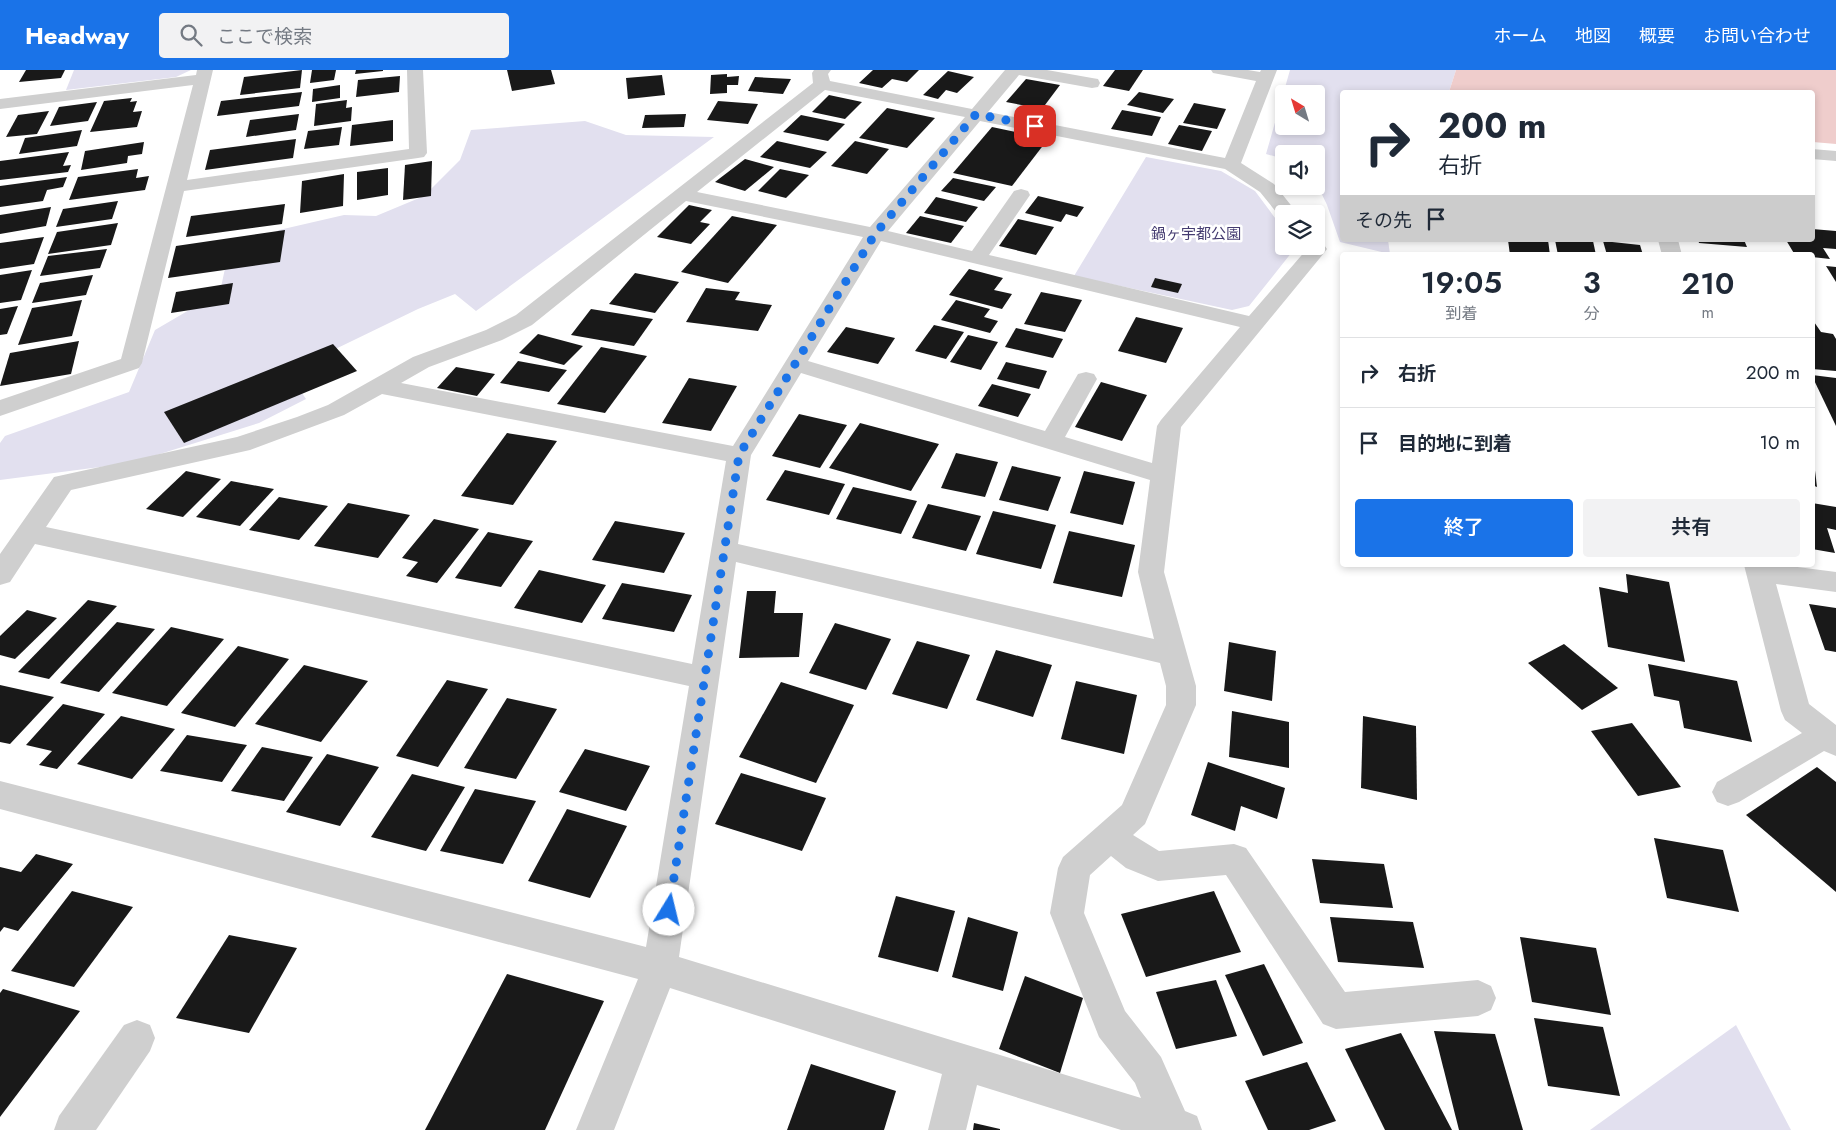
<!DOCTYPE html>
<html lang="ja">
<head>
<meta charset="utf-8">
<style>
  body { margin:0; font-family:Jost,"Noto Sans JP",sans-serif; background:#f2f2f3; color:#1f2937; height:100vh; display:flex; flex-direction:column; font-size:19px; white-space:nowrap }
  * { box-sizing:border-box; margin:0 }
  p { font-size:16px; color:#747a83 }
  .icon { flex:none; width:28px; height:28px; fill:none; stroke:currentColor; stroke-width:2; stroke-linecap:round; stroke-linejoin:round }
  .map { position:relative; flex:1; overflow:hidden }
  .sheet { position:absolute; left:1340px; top:182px; width:475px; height:315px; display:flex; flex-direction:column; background:#fff; border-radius:5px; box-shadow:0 2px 8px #0003 }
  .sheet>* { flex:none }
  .guide { position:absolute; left:1340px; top:20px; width:475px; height:152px; border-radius:5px; box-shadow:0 2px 8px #0003; background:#fff; color:#1f2937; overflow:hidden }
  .needle { width:32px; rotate:322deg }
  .controls { position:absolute; left:1275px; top:15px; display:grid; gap:10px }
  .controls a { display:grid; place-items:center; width:50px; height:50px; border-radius:5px; background:#fff; box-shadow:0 2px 8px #0003; font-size:25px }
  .pin { position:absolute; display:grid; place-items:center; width:42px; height:42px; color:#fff; margin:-21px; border-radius:10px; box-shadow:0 2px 8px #0006 }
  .me { position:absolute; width:55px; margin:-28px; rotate:9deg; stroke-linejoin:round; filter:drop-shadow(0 0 4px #0008) }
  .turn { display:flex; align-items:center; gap:18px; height:105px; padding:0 15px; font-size:22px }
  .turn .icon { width:65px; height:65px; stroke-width:2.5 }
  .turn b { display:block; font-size:35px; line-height:42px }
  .then { display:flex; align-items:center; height:48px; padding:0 15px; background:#0003; gap:10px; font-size:19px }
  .eta { display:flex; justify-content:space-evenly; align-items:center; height:85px; text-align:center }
  .eta b { font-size:30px; font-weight:600; line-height:35px }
  .cta { display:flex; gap:10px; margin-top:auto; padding:10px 15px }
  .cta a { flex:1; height:58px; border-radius:5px; background:#1a73e8; color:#fff; font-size:20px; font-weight:600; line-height:58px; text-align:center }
  .cta a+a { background:#f2f2f3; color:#1f2937 }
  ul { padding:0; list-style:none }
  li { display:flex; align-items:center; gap:15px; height:70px; padding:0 15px; border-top:1px solid #e0e1e3 }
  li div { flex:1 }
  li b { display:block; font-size:19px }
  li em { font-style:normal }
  header { display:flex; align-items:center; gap:30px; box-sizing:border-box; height:70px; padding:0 25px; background:#1a73e8; color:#fff }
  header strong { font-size:24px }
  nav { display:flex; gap:28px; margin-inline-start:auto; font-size:18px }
  .search { width:350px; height:45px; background:#f2f2f3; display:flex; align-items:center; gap:12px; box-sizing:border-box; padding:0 18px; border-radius:5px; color:#747a83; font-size:19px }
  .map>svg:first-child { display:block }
</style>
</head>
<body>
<header>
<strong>Headway</strong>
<div class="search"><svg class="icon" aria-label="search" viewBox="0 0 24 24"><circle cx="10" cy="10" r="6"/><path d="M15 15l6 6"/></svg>ここで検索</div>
<nav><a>ホーム</a><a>地図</a><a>概要</a><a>お問い合わせ</a></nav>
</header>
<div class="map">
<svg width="1836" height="1060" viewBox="0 0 1836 1060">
  <rect width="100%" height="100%" fill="#fff"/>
  <g fill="#e2e0ef" fill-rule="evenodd">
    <polygon points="74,0 191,0 176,7 66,20"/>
    <path d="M1290 0H1456L1449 22H1342V66L1340 70 1342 72V170H1388L1390 184 1340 172 1327 135 1316 112V84H1284V89L1266 84ZM1284 24H1316V56H1284Z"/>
    <polygon points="585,51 626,65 714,67 476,241 455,224 418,239 288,302 306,329 259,353 131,393 0,410 0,373 5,366 129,322 155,260 220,222 227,189 279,160 344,145 376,146 424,126 460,90 471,60"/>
    <polygon points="1146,87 1221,101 1255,121 1284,160 1284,176 1296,177 1249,236 1232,240 1074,206"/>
    <polygon points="1736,955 1791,1060 1590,1060"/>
  </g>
  <polygon fill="#efcdcc" points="1456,0 1836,0 1836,74 1813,72 1812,22 1449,22"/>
  <g fill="#191919">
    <polygon points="26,0 65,0 61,8 19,12"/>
    <polygon points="302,0 300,18 240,25 244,7"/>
    <polygon points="312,0 336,0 334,10 310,13"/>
    <polygon points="356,0 383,0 383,1 355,4"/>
    <polygon points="507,0 551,0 555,14 512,21"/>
    <polygon points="873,0 919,0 907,12 892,9 882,18 859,13"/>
    <polygon points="1115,0 1143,0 1129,21 1103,16"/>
    <polygon points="948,1 974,7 957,23 946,20 938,29 923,25"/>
    <polygon points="727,4 727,7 739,6 738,15 727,15 727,23 710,24 711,5"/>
    <polygon points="662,5 665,25 628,29 626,8"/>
    <polygon points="400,6 399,22 356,27 358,10"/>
    <polygon points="755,7 791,9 783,24 748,21"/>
    <polygon points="1026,9 1060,15 1042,39 1006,32"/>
    <polygon points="340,15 340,28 312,32 313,19"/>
    <polygon points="302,22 299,36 217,46 221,31"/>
    <polygon points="1139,22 1174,29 1163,43 1127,35"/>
    <polygon points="829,25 862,32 845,49 812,42"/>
    <polygon points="132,28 130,32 137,31 133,42 142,41 137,57 90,62 104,31"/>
    <polygon points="347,30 346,38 352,37 351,51 314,56 316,34"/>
    <polygon points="718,31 758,34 748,54 707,50"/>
    <polygon points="97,32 88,51 50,56 59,37"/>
    <polygon points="1194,33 1226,39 1217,59 1183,53"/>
    <polygon points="887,38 935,48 907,78 859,68"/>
    <polygon points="1122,40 1161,47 1152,66 1111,59"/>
    <polygon points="49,41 37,64 6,67 18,45"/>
    <polygon points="299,44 296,60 246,67 250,50"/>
    <polygon points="686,44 684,57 642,58 645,45"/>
    <polygon points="801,45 845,54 828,71 783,62"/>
    <polygon points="393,50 393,71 350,76 352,55"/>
    <polygon points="1179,55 1212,61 1202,81 1168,74"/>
    <polygon points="342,57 339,75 304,79 308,61"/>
    <polygon points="992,57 1048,69 1012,116 953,103"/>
    <polygon points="82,60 77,76 19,84 25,68"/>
    <polygon points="296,69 293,88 205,100 210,80"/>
    <polygon points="777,71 827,82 810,98 760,87"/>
    <polygon points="855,71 889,79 867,104 831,96"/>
    <polygon points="144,72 142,84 128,86 127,93 81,100 85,81"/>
    <polygon points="69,82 63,96 71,95 68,102 0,110 0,91"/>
    <polygon points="745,89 774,97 745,121 715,112"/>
    <polygon points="432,91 431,126 403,130 405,95"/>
    <polygon points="388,98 388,125 357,130 357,102"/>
    <polygon points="138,99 136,108 149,106 145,120 69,130 78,107"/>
    <polygon points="780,99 809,105 786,128 758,121"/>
    <polygon points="344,104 343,136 300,143 302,111"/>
    <polygon points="67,107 63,117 47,120 43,131 0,137 0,116"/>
    <polygon points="953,108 996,117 984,131 941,121"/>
    <polygon points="1038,126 1084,137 1077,147 1066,144 1061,152 1025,143"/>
    <polygon points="936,127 978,137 966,152 924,143"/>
    <polygon points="118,131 112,149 56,157 63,139"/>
    <polygon points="285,134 282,154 186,167 191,146"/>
    <polygon points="689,135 712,140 700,152 710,154 691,174 657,167"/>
    <polygon points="51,137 46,156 0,164 0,145"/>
    <polygon points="732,146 777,155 728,213 681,202"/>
    <polygon points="920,146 964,156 951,173 906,163"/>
    <polygon points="1018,149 1054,157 1036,185 999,176"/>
    <polygon points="118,153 111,175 48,184 57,162"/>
    <polygon points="1812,159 1836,161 1836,179 1823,178 1830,189 1812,187 1812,185 1795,185 1786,170 1812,170"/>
    <polygon points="285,160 280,192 168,208 176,176"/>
    <polygon points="44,167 34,194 0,199 0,173"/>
    <polygon points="1508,170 1548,170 1550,185 1510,185"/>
    <polygon points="1555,170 1593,171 1596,185 1558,185"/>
    <polygon points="1698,170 1744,170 1747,177 1699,173"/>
    <polygon points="1603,171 1640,175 1643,185 1607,185"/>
    <polygon points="107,179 100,198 40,206 48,186"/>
    <polygon points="1826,196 1836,197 1836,212"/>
    <polygon points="969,199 1003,208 994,220 1012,224 1002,239 949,225"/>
    <polygon points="32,200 21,230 0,233 0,205"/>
    <polygon points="635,203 679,212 655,243 609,234"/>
    <polygon points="93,205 86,225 32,233 40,213"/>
    <polygon points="1155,208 1182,214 1178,223 1151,217"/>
    <polygon points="233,213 229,234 171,243 176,222"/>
    <polygon points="706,218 740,222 735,230 772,235 758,261 686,252"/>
    <polygon points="1041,222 1082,230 1065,262 1024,254"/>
    <polygon points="82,230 72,266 18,275 32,238"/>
    <polygon points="956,230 990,239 984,247 998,251 990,263 941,250"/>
    <polygon points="18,236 7,264 0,265 0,239"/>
    <polygon points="591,239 653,249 634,276 571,265"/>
    <polygon points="1136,247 1183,258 1166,293 1118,281"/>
    <polygon points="1812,249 1821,262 1833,264 1836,269 1836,301 1812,299"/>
    <polygon points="934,255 964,262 946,289 915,281"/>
    <polygon points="846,257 895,268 878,294 827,282"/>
    <polygon points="1016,258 1063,269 1053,288 1005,277"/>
    <polygon points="538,264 583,276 564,295 519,283"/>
    <polygon points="968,265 998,272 981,300 950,292"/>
    <polygon points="79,271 71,304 0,316 10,283"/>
    <polygon points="333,274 357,301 184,373 164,342"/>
    <polygon points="601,277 647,286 605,343 557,334"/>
    <polygon points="518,291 567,300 549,322 500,313"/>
    <polygon points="1006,292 1047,301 1039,319 997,309"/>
    <polygon points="456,297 495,304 477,326 437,318"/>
    <polygon points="1812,305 1836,308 1836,356 1812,306"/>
    <polygon points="689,308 737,316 711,361 662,353"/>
    <polygon points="1101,312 1147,325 1122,371 1075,357"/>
    <polygon points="992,314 1031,324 1018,347 978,336"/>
    <polygon points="799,344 847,355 820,398 772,386"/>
    <polygon points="860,353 939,374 911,421 829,398"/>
    <polygon points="507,363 557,371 513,435 461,426"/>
    <polygon points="956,383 998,392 985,427 941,418"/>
    <polygon points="1812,392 1814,392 1817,417 1812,415"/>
    <polygon points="1012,396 1061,407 1048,441 999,430"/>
    <polygon points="785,400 845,414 829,445 766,430"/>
    <polygon points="186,401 221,409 183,447 146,439"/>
    <polygon points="1084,401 1135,412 1123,455 1070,443"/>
    <polygon points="231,411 274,419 240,456 196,447"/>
    <polygon points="853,417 917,431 901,464 836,449"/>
    <polygon points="279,427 328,436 299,470 249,460"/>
    <polygon points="348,433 410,445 378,488 314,476"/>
    <polygon points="1812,433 1836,437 1836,460 1827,458 1835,483 1812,479"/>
    <polygon points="928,434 981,446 966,481 912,468"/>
    <polygon points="993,441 1056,455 1041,499 976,484"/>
    <polygon points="434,449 479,459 437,513 406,506 418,492 402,488"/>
    <polygon points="615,451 685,463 664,503 592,490"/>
    <polygon points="1069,461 1135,475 1122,527 1053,513"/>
    <polygon points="488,462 533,471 501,517 455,508"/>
    <polygon points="539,500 606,515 582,553 514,538"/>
    <polygon points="1626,504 1669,512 1685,592 1608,577 1599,517 1628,523"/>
    <polygon points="622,513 692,525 674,562 602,549"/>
    <polygon points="747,521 776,521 774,543 803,543 799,587 739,588"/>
    <polygon points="88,530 117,536 49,609 18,602"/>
    <polygon points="1809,534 1836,538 1836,582 1825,580"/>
    <polygon points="27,540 57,548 15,589 0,585 0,566"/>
    <polygon points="117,552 155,559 99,622 60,613"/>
    <polygon points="835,553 891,569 866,620 809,603"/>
    <polygon points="171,557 224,569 167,636 112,623"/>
    <polygon points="917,571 970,585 947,639 892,624"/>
    <polygon points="1229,572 1276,581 1272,631 1224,621"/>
    <polygon points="1564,574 1618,618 1582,640 1528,593"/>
    <polygon points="238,576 289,589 235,657 181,643"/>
    <polygon points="996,580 1052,595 1033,647 976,630"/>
    <polygon points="1648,594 1737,611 1752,672 1684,658 1679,631 1654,626"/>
    <polygon points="304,595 368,611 321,672 255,654"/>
    <polygon points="447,610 488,619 438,697 396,686"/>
    <polygon points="1076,611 1137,625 1124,684 1061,669"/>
    <polygon points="781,612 854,635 816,713 739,687"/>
    <polygon points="0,615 54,627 10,674 0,672"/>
    <polygon points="507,628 557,639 516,709 464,698"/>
    <polygon points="63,634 105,644 57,699 39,695 52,681 26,675"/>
    <polygon points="1232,641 1289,652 1289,698 1229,687"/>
    <polygon points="121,646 175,659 132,709 77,694"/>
    <polygon points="1363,646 1416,656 1417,730 1361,718"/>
    <polygon points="1632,653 1681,717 1638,726 1591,661"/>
    <polygon points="187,665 247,675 222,712 160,701"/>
    <polygon points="262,677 313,687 284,731 231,721"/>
    <polygon points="585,679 650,696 626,741 559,722"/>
    <polygon points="327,684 379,697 340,756 286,742"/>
    <polygon points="1208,692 1285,718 1277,749 1241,736 1235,761 1191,745"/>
    <polygon points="1817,697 1836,712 1836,822 1746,745"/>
    <polygon points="741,703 826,728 802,781 715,754"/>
    <polygon points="412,704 465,717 426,781 371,767"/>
    <polygon points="475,719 536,731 503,794 440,781"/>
    <polygon points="567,739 627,756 590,828 528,811"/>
    <polygon points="1654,768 1723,780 1739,842 1667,828"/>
    <polygon points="36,784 73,794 18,861 4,857 0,862 0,797 21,802"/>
    <polygon points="1312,789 1384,794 1393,838 1320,833"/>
    <polygon points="72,821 133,837 74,917 11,901"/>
    <polygon points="1214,821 1241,882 1146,907 1121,844"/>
    <polygon points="896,826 955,841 938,902 878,887"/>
    <polygon points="968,847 1018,862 1003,921 952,907"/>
    <polygon points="1330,847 1413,852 1424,898 1338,892"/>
    <polygon points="229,865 297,878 249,963 176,948"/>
    <polygon points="1520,867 1596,878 1611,945 1532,932"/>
    <polygon points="1264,894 1303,973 1263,986 1225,905"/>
    <polygon points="507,904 604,931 545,1060 425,1060"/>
    <polygon points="1025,906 1083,928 1060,1003 999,979"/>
    <polygon points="1216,910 1237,966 1176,979 1156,922"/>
    <polygon points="3,919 80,941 0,1047 0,923"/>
    <polygon points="1534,948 1603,957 1620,1026 1548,1016"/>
    <polygon points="1434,961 1495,964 1523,1060 1459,1060"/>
    <polygon points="1401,963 1452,1060 1385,1060 1345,979"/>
    <polygon points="1307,992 1336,1051 1309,1060 1268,1060 1245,1011"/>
    <polygon points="811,994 896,1021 884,1060 787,1060"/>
    <polygon points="974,1053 1000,1059 1000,1060 973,1060"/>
  </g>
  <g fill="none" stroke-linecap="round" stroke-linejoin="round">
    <g fill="#cfcfcf" fill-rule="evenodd">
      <polygon points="197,0 213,0 187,110 409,79 407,0 423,0 427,83 424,87 418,88 184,121 142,293 139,298 0,346 0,330 121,289 193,15 0,39 0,29 196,5"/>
      <path d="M814 0H831L828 4 830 11 972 39 1005 0H1047L1092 8 1098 9 1100 13 1098 17 1092 18 1019 5 988 42 1225 88 1256 11 1213 3 1211 0H1248L1260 2 1261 0H1277L1241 93 1274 114 1298 144H1284V149L1281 148 1260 122 1225 99 980 51 888 161 972 181 1014 121 1021 119 1028 121 1030 125 989 185 1249 246 1307 179 1305 176H1316V170L1322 172 1327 179 1324 183 1181 357 1164 502 1196 616V635L1145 754 1133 765 1159 781 1234 774 1246 778 1345 922 1478 910 1491 916 1496 928 1491 940 1478 946 1336 959 1323 954 1226 805 1158 811 1126 798 1111 786 1090 805 1084 843 1125 941 1161 987 1185 1041 1197 1046 1202 1060H1121L977 1015 966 1060H928L942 1004 670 918 614 1060H576L638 909 0 739V711L646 877 689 616 35 474 10 512 0 515V484L54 407 237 367 297 347 328 335 413 287 486 260 516 245 813 13 812 3ZM825 20 965 47 870 157 697 122ZM686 131 863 167 733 376 401 313 429 297 502 270 532 255ZM881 171 1240 257 1161 350 1157 356 1152 393 1065 367 1097 309 1094 304 1086 302 1078 304 1045 361 808 291ZM801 303 1150 410 1138 502 1154 569 738 474 751 385ZM382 324 726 391 692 594 46 457 71 420 250 380 344 345ZM736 492 1160 593 1166 616V635L1122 735 1063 787 1058 798 1050 843 1099 967 1135 1013 1141 1028 679 887Z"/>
      <polygon points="1812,79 1836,81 1836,91 1812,89"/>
      <polygon points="1658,170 1678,170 1682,185 1662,185"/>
      <polygon points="1744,495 1782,495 1836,502 1836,522 1776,514 1809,634 1836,655 1836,686 1824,681 1739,732 1728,736 1717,732 1712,722 1717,712 1802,663 1785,650 1781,641"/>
      <polygon points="137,950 150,955 155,968 150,981 96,1060 54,1060 59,1046 124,955"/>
    </g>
  </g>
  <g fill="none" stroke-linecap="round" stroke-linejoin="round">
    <polyline stroke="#1a73e8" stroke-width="9" stroke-dasharray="0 16.2" points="669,840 739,385 875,164 976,44 1035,56"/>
  </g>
  <g text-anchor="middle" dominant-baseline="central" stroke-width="5" stroke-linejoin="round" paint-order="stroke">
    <g font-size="15" fill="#453c71" stroke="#fff">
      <text x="1196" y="164">鍋ヶ宇都公園</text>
    </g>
  </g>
</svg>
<div class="controls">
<a><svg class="needle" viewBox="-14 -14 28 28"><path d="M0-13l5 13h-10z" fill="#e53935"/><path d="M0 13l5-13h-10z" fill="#747a83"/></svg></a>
<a><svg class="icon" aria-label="sound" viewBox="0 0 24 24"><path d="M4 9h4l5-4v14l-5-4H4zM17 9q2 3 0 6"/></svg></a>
<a><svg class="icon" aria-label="layers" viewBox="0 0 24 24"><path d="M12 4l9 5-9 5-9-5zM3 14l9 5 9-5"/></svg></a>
</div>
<div class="pin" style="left:1035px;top:56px;background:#d93025"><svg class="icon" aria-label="arrive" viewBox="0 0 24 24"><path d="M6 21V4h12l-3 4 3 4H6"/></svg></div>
<svg class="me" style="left:669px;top:840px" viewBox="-20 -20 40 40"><circle r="19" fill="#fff"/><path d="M0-13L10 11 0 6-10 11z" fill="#1a73e8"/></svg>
<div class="guide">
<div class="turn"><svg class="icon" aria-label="right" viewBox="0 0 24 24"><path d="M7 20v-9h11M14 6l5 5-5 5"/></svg><div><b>200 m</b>右折</div></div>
<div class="then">その先<svg class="icon" aria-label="arrive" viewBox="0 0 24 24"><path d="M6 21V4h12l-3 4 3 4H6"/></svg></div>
</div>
<section class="sheet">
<div class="eta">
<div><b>19:05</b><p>到着</p></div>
<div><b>3</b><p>分</p></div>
<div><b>210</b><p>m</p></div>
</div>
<ul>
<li><svg class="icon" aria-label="right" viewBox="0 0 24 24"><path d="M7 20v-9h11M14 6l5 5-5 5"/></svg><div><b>右折</b></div><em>200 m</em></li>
<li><svg class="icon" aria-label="arrive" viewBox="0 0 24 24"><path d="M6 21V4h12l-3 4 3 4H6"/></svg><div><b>目的地に到着</b></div><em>10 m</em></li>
</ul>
<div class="cta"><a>終了</a><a>共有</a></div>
</section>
</div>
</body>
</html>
